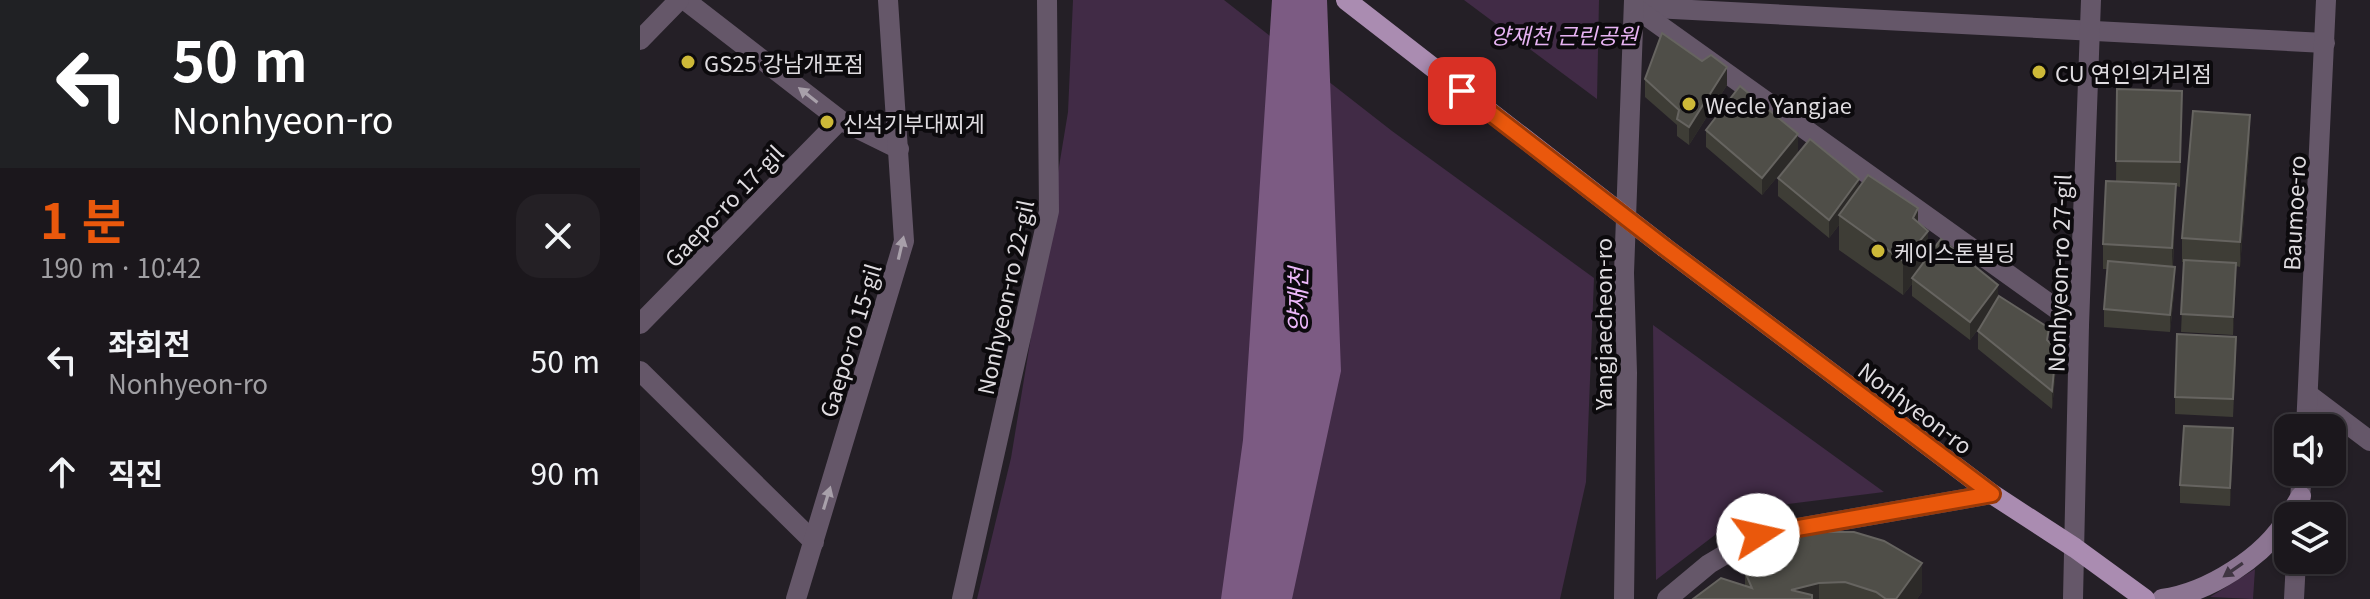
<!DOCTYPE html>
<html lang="ko">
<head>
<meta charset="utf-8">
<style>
  body { margin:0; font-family:Georgia,"Noto Sans KR",serif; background:#242025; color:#f1f3f6; height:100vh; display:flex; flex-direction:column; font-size:30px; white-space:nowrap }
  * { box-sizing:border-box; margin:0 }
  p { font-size:26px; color:#a09fa3 }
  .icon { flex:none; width:44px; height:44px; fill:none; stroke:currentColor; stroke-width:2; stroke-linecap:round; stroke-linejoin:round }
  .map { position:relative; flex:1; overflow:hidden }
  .side { display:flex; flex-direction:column; background:#1b171c; width:640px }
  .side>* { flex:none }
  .hud { background:#202124; color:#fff; overflow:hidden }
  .buttons { position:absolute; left:1634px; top:414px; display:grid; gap:16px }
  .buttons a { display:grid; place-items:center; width:72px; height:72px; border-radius:16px; background:#1b171c; box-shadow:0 2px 6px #0004,0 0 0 2px #39363b; font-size:40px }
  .pin { position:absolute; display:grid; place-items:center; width:68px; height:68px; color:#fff; margin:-34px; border-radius:16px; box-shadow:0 4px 12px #0006 }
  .me { position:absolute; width:88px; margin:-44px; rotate:80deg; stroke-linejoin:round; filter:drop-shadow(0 0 6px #0008) }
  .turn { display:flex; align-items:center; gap:28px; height:168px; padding:0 40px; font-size:36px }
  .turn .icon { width:104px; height:104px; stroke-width:2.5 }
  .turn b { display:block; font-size:56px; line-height:68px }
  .round { display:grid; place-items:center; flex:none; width:84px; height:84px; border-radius:24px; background:#242025 }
  .overview { display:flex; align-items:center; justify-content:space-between; height:136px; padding:0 40px }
  h1 { font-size:48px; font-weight:700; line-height:60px; color:#ea580c }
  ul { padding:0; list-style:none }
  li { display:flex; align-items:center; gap:24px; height:112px; padding:0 40px }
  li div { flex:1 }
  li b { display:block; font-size:30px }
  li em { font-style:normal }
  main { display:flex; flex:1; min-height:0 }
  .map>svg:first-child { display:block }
</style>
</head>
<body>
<main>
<section class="side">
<div class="hud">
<div class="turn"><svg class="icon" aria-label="left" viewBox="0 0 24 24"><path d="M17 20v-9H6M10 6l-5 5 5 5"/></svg><div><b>50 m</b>Nonhyeon-ro</div></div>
</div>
<div class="overview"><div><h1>1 분</h1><p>190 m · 10:42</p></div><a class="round"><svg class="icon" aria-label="close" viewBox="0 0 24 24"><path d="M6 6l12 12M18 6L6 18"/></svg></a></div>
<ul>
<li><svg class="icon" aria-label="left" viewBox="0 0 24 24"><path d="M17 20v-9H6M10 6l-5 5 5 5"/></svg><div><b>좌회전</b><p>Nonhyeon-ro</p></div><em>50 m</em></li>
<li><svg class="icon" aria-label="ahead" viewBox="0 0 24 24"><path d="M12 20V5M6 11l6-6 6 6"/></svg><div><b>직진</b></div><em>90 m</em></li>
</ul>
</section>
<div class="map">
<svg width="1730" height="599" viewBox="0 0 1730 599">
  <rect width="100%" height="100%" fill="#241f26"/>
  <g fill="#412b46">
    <polygon points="433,0 584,0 752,131 954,278 946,482 920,599 337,599 371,458 428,112"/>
    <polygon points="824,0 959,0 957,99"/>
    <polygon points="1013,325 1244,492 1109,509 1016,580"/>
    <polygon points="1615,569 1613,599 1570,597"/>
  </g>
  <polygon fill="#7c5b83" points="632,0 687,0 701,371 652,599 581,599 603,440"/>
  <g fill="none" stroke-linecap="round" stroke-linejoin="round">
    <g stroke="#655769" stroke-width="20">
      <polyline points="45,0 200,120 259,149"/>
      <polyline points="994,7 1685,43"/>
      <polyline points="994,7 1439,325"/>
      <polyline points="0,40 39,0"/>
      <polyline points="0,324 200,120"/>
      <polyline points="0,371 174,542"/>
      <polyline points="1669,395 1730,441"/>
      <polyline points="156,599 264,241 248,0"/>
      <polyline points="322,599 409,211 407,0"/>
      <polyline points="1433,599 1439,325 1451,0"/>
    </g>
    <g stroke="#655769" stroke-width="20">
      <polyline points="1666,428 1686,0"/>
      <polyline points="1659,512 1662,472"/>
      <polyline points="984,599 987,373 984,273 994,0"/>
      <polyline points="1027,599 1069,564 1118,535 1352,494"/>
      <polyline points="1654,599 1656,560"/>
    </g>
    <g stroke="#8c7592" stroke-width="20">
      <polyline points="1649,516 1661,496"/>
      <path d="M1522 599C1567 593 1625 557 1648 517"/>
    </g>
    <polyline stroke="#aa8cb1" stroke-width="20" points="1024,247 1352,494 1435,548 1505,599"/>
    <polyline stroke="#aa8cb1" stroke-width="20" points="706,0 1024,247"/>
  </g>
  <g fill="#3e3d36">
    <polygon points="1062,61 1087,85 1049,145 1037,136 1037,125 1005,97 1005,79"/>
    <polygon points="1477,89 1542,91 1540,187 1536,186 1533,266 1535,284 1530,332 1464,327 1464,309 1468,269 1463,269 1463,244 1476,182"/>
    <polygon points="1066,130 1158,152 1122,195 1066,147"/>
    <polygon points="1610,140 1600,267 1596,266 1593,335 1541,332 1544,262 1542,262 1542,238"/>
    <polygon points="1138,178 1219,188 1278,222 1288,257 1358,298 1409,342 1416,367 1412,409 1338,349 1338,331 1345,320 1330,340 1272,296 1272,284 1263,295 1199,250 1199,225 1189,238 1138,196"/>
    <polygon points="1596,354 1593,417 1535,414 1535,397"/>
    <polygon points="1593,446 1590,506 1540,503 1540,485"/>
    <polygon points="1110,554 1282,592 1277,599 1053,599 1105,585 1105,572"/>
  </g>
  <g fill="#2c2a28">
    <polygon points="1087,67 1087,85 1049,145 1049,127"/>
    <polygon points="1610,115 1610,140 1600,267 1600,242"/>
    <polygon points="1158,134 1158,152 1122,195 1122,178"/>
    <polygon points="1219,179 1219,197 1199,215 1199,225 1189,238 1189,220"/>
    <polygon points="1536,184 1536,209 1532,272 1532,248"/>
    <polygon points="1278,208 1278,242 1288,231 1288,266 1272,278 1272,284 1263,295 1263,261 1273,218"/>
    <polygon points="1596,263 1596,281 1593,335 1593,317"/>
    <polygon points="1535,267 1535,284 1530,332 1530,315"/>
    <polygon points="1358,285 1358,302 1330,340 1330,322"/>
    <polygon points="1416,349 1416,367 1412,409 1412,391"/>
    <polygon points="1593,428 1593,446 1590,506 1590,488"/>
    <polygon points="1282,563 1282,592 1277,599 1256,599"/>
    <polygon points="1179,583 1179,599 1151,599 1151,590"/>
  </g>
  <g fill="#4f4e48" stroke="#666460" stroke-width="2">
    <polygon points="1022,33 1062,61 1071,55 1087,67 1049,127 1037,119 1039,110 1005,79"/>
    <polygon points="1100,86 1158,134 1122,178 1066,130"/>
    <polygon points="1477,89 1542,91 1540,162 1476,161"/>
    <polygon points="1553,111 1610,115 1600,242 1542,238"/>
    <polygon points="1170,139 1219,179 1189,220 1138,178"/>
    <polygon points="1228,175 1278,208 1273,218 1288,231 1263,261 1199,215"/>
    <polygon points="1466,181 1536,184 1532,248 1463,244"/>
    <polygon points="1301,239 1358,285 1330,322 1272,278"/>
    <polygon points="1544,260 1596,263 1593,317 1541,314"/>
    <polygon points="1468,261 1535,267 1530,315 1464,309"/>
    <polygon points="1359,296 1409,328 1407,340 1416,349 1412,391 1338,331"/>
    <polygon points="1537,334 1596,337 1593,399 1535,397"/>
    <polygon points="1544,426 1593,428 1590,488 1540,485"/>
    <polygon points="1179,532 1214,532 1244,541 1282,563 1256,599 1246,599 1236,592 1205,582 1179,583 1151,590 1172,595 1172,599 1053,599 1081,578 1112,588 1105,572 1110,554 1141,538"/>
  </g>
  <defs><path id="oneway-solid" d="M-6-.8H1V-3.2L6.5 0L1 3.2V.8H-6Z" transform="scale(2)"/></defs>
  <g fill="#a8a0aa">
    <use href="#oneway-solid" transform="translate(168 95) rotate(-142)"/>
    <use href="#oneway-solid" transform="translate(261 248) rotate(-77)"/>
    <use href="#oneway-solid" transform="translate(187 498) rotate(-73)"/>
  </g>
  <use fill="#3f3542" href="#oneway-solid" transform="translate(1593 570) rotate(145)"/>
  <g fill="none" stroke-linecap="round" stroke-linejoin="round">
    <defs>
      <polyline id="route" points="822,91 1024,247 1352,494 1118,535"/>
    </defs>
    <use href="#route" stroke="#983908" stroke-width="20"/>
    <use href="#route" stroke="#ea580c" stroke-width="14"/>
  </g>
  <g fill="#cdb938" stroke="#0c0a0d" stroke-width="3">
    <circle cx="48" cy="62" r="8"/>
    <circle cx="1399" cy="72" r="8"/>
    <circle cx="1049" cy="104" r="8"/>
    <circle cx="187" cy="122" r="8"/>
    <circle cx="1238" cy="251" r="8"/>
  </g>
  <g text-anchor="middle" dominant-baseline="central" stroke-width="8" stroke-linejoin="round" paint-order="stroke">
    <g font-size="22" font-style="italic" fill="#e7b3f3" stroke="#0c0a0d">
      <text x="924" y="34">양재천 근린공원</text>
    </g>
    <g font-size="22" fill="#dfdce0" stroke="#0c0a0d" text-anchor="start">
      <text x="64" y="62">GS25 강남개포점</text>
      <text x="1415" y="72">CU 연인의거리점</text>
      <text x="1065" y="104">Wecle Yangjae</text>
      <text x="203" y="122">신석기부대찌게</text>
      <text x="1254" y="251">케이스톤빌딩</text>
    </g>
    <g font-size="22" fill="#dfdce0" stroke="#0c0a0d">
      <text transform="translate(83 205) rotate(-46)">Gaepo-ro 17-gil</text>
      <text transform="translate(1653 213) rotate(-87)">Baumoe-ro</text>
      <text transform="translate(1418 273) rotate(-88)">Nonhyeon-ro 27-gil</text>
      <text transform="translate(364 297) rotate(-78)">Nonhyeon-ro 22-gil</text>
      <text transform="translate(962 324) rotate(-90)">Yangjaecheon-ro</text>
      <text transform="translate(209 340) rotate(-73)">Gaepo-ro 15-gil</text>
      <text transform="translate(1276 407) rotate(37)">Nonhyeon-ro</text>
    </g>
    <g font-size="24" font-style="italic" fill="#ecb8f9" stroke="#0c0a0d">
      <text transform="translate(656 300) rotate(-89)">양재천</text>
    </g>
  </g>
</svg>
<div class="buttons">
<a><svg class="icon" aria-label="sound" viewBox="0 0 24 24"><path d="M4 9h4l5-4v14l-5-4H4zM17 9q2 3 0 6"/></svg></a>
<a><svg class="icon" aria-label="layers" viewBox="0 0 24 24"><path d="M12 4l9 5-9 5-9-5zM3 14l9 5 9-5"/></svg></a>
</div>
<div class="pin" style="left:822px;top:91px;background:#d93025"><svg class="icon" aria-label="arrive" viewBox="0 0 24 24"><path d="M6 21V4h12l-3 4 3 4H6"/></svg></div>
<svg class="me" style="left:1118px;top:535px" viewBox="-20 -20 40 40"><circle r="19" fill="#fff"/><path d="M0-13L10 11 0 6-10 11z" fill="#ea580c"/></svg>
</div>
</main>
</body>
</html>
